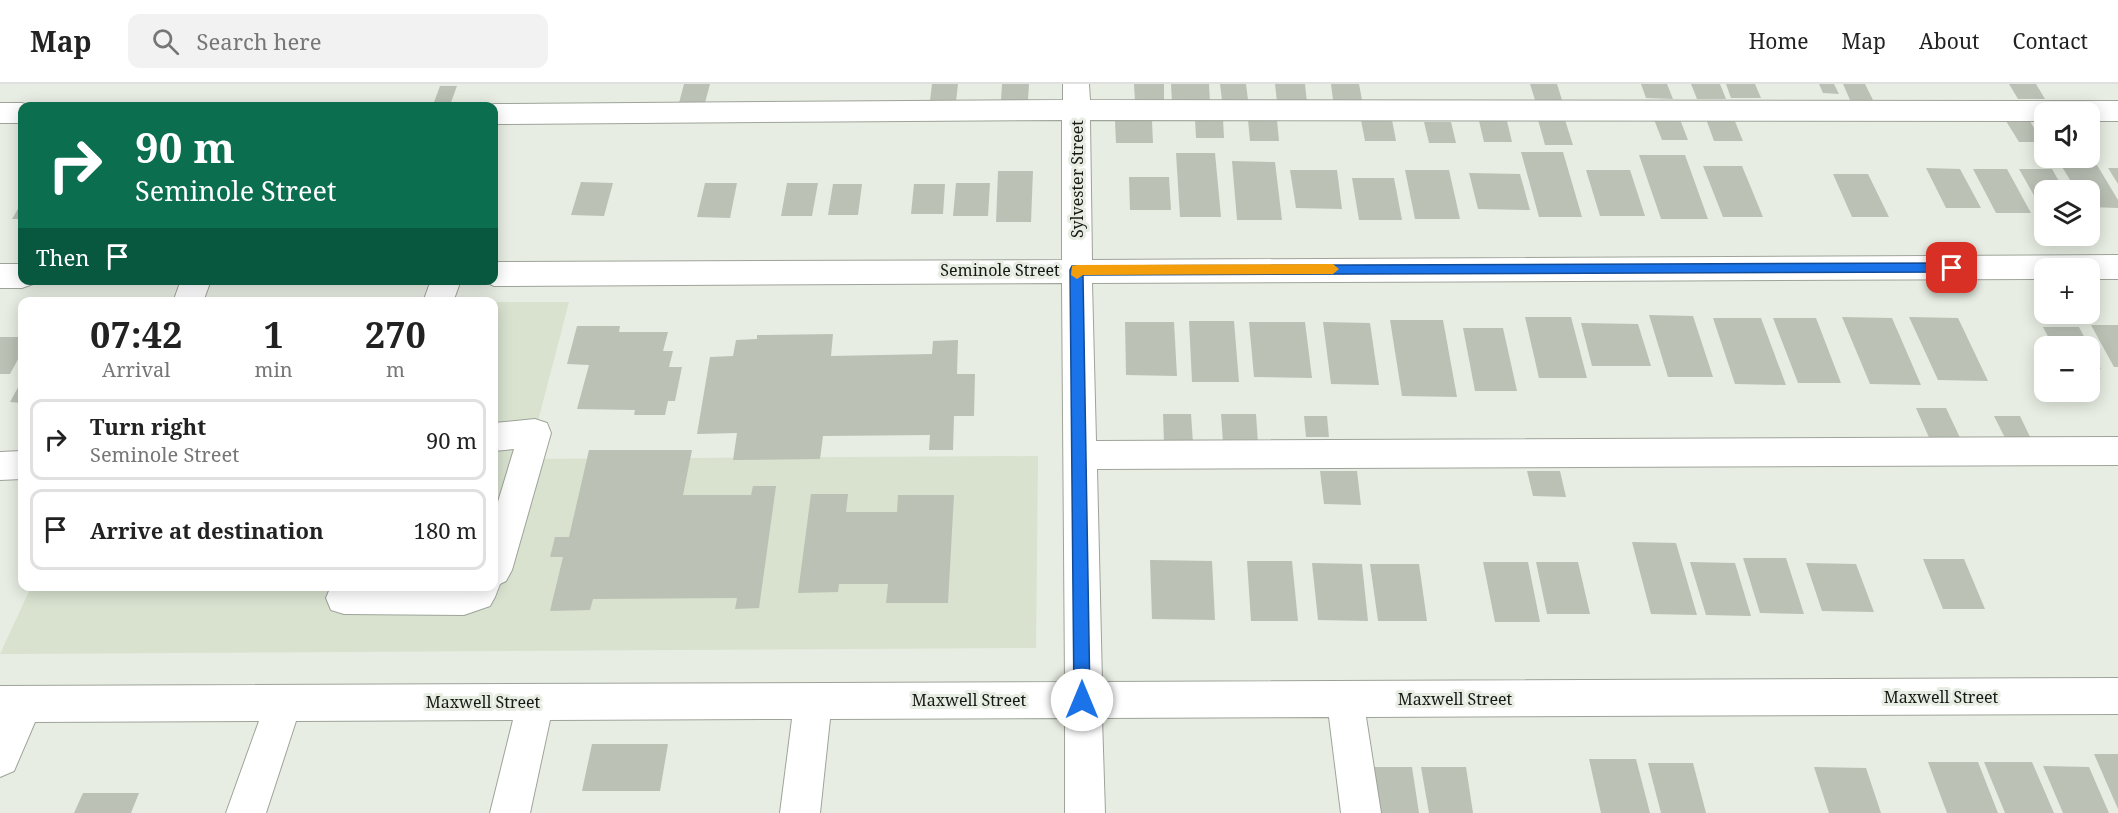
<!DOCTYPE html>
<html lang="en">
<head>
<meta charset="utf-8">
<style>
  body { margin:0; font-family:"Noto Serif",serif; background:#f2f2f2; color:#222; height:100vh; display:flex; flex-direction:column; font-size:22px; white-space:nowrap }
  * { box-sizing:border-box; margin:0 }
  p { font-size:20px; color:#767676 }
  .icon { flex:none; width:33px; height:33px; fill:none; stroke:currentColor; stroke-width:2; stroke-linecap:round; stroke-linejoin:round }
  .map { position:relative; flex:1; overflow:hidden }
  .side { position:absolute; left:18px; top:213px; width:480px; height:294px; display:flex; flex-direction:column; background:#fff; border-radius:12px; box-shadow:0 3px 15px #0003 }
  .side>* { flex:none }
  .banner { position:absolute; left:18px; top:18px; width:480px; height:183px; border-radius:12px; box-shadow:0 3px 15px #0003; background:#0b6e4f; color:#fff; overflow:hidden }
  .fabs { position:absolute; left:2034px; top:18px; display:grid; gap:12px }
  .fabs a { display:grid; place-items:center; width:66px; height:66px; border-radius:12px; background:#fff; box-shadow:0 3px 15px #0003; font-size:30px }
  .pin { position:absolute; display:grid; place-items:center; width:51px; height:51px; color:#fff; margin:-26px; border-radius:12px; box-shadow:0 3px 9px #0006 }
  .me { position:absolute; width:66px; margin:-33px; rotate:0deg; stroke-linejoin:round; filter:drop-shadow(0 0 4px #0008) }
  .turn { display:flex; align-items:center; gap:21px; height:126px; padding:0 18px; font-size:27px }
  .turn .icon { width:78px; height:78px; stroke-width:2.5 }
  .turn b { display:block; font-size:42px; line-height:51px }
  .then { display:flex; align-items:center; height:57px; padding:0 18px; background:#0003; gap:12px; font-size:22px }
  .eta { display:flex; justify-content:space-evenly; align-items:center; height:102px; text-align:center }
  .eta b { font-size:36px; font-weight:700; line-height:42px }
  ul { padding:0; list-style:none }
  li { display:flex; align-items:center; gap:18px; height:81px; margin:0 12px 9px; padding:0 6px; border:3px solid #e0e0e0; border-radius:12px }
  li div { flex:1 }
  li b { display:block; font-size:22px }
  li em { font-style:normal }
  header { display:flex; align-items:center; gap:36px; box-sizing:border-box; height:84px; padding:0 30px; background:#fff; border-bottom:2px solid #e0e0e0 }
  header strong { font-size:28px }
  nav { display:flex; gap:33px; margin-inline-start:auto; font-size:21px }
  .search { width:420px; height:54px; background:#f2f2f2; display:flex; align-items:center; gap:15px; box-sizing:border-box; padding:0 21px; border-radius:12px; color:#767676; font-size:22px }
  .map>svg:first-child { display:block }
</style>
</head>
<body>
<header>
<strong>Map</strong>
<div class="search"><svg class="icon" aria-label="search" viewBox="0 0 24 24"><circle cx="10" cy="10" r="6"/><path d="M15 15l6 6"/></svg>Search here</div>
<nav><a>Home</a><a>Map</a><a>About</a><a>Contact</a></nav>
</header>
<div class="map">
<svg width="2118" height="729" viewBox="0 0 2118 729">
  <rect width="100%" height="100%" fill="#e7ede2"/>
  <polygon fill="#d8e2cf" points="494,218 569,218 528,375 1038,372 1036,564 0,570 31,503 494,502"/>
  <g fill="#bbc1b5">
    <polygon points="684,0 710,0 705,19 679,19"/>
    <polygon points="932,0 958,0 956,18 930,17"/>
    <polygon points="1002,0 1029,0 1028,16 1001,16"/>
    <polygon points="1134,0 1164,0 1164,18 1135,18"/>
    <polygon points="1171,0 1209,0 1210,18 1172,18"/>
    <polygon points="1220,0 1246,0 1248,16 1222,16"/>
    <polygon points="1275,0 1305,0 1307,18 1277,18"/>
    <polygon points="1331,0 1359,0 1362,16 1333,16"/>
    <polygon points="1530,0 1557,0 1562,16 1535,16"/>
    <polygon points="1641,0 1667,0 1673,15 1646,14"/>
    <polygon points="1691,0 1720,0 1726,15 1697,15"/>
    <polygon points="1726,0 1755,0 1761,14 1731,14"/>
    <polygon points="1819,0 1834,0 1839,10 1823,9"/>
    <polygon points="1843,0 1865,0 1873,16 1850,16"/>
    <polygon points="2009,0 2036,0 2045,15 2018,15"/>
    <polygon points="440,2 457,2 450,21 433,21"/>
    <polygon points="1653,33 1679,33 1688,56 1662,56"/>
    <polygon points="1195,35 1223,35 1224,54 1196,54"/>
    <polygon points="1706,35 1734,35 1743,57 1714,57"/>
    <polygon points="1248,36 1277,36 1279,57 1250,57"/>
    <polygon points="1361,36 1392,36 1396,57 1365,57"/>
    <polygon points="1538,36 1565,36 1573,61 1545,61"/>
    <polygon points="1115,37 1152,37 1153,59 1116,59"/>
    <polygon points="1479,37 1507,37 1512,58 1484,58"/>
    <polygon points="2006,37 2030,37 2042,58 2019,58"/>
    <polygon points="1424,38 1451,38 1456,59 1429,59"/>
    <polygon points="1521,68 1563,68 1582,133 1539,133"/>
    <polygon points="1176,69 1215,69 1221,133 1180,133"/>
    <polygon points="1639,71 1685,71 1708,135 1661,135"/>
    <polygon points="1232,77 1275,78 1282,136 1237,136"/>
    <polygon points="2061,81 2097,81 2118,116 2118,124 2090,123 2090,106 2076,106"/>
    <polygon points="1703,82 1742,82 1763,133 1723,133"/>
    <polygon points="1926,84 1960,85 1981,124 1946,124"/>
    <polygon points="2108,84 2118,84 2118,100"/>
    <polygon points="1973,85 2007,85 2031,129 1996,129"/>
    <polygon points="2019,85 2052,85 2064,106 2044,106 2044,124 2041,124"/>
    <polygon points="1290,86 1337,86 1342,125 1296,124"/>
    <polygon points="1405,86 1449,86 1460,135 1415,135"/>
    <polygon points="1586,86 1630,86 1645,132 1600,132"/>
    <polygon points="998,87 1033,87 1031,138 996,138"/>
    <polygon points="1469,89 1520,90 1530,126 1478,125"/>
    <polygon points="1833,90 1868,90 1889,133 1852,133"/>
    <polygon points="1129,93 1169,93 1171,126 1130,126"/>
    <polygon points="1352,94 1394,94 1402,136 1359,136"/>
    <polygon points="581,98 613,99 604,132 571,131"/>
    <polygon points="705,99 737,99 730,134 697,133"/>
    <polygon points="787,99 818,99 812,132 781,132"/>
    <polygon points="956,99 990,99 988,132 953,132"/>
    <polygon points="833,100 862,100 858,131 828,131"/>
    <polygon points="914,100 945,100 943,130 911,130"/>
    <polygon points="22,118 22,135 12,135"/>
    <polygon points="1649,231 1693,232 1713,293 1668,293"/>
    <polygon points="1525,233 1571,233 1587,294 1539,294"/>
    <polygon points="1842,233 1892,234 1921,301 1870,300"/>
    <polygon points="1909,233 1958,234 1988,297 1938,296"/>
    <polygon points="1713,234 1761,234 1786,301 1735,300"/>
    <polygon points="1773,234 1816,234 1841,299 1798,299"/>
    <polygon points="1390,236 1443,236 1457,313 1402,312"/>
    <polygon points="1189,237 1234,237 1239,298 1192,298"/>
    <polygon points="1125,238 1174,238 1177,292 1126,291"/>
    <polygon points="1249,238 1305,238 1312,294 1254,293"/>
    <polygon points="1323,238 1370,239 1379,301 1331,300"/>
    <polygon points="1581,239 1638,240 1651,282 1592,282"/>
    <polygon points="2091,241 2118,241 2118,283 2114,283"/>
    <polygon points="577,242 620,242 619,248 668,248 663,267 673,267 669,283 682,283 675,317 668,317 665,331 634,331 635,326 577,325 589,281 567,280"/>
    <polygon points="2043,243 2079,243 2089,262 2053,262"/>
    <polygon points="1463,244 1503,244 1517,307 1475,307"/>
    <polygon points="833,250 831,272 932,270 933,257 958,256 957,290 975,290 974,332 954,332 953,366 929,366 930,351 823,352 820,375 733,376 737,349 697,350 710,273 733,272 736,256 757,255 757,251"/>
    <polygon points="0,253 22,253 22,268 10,290 0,290"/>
    <polygon points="2090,264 2101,285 2090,285"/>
    <polygon points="22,296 22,319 10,318"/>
    <polygon points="1916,324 1946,324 1962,358 1931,358"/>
    <polygon points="1163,330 1191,330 1193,359 1164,359"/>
    <polygon points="1221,330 1256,330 1258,359 1223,359"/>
    <polygon points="1304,332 1327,332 1329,353 1306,353"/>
    <polygon points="1994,332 2020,332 2032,357 2006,356"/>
    <polygon points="589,366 692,366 683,411 751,411 753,402 776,402 759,524 735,525 737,514 593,515 590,526 550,527 563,473 550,473 555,453 569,453"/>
    <polygon points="1320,387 1357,387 1361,421 1324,420"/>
    <polygon points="1527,387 1560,387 1566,413 1533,412"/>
    <polygon points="811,410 848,410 846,428 897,428 898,411 954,411 948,519 886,519 888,500 839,500 838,508 798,509"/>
    <polygon points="1632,458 1676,459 1697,531 1651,530"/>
    <polygon points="1743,474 1786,474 1804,530 1760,529"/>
    <polygon points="1923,475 1964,475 1985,525 1943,525"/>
    <polygon points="1150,476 1212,477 1215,536 1152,535"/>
    <polygon points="1247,477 1292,477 1298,537 1251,537"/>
    <polygon points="1483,478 1528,478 1540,538 1495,538"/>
    <polygon points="1536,478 1578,478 1590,530 1547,530"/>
    <polygon points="1690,478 1735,479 1751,532 1706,531"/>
    <polygon points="1312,479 1362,480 1368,537 1318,536"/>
    <polygon points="1806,479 1856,480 1874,528 1822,527"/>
    <polygon points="1370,480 1419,480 1427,537 1378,537"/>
    <polygon points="592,660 668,660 660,707 582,707"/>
    <polygon points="2094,670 2118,670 2118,725"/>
    <polygon points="1589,675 1636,675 1650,729 1601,729"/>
    <polygon points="1928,678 1978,678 1998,729 1947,729"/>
    <polygon points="1984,678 2032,678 2054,729 2005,729"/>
    <polygon points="1648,679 1693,679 1706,729 1661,729"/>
    <polygon points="2043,682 2089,683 2109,729 2063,729"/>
    <polygon points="1369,683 1412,683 1419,729 1375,729"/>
    <polygon points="1421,683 1466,683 1473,729 1429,729"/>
    <polygon points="1814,683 1866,684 1881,729 1829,729"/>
    <polygon points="83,709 139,709 131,729 74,729"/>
  </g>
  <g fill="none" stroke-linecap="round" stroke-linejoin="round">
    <defs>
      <g id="minor">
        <polygon points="1063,0 1089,0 1090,16 2118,17 2118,37 2090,37 2090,28 2044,28 2044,37 1090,36 1092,176 2118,171 2118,195 2090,195 2090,184 2044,184 2044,195 1092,199 1096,357 2118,353 2118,381 1097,385 1102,598 2118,594 2118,630 1366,633 1381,729 1341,729 1329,633 1102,634 1105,729 1065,729 1065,634 830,635 820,729 780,729 792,635 550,636 530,729 490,729 513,636 296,637 266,729 226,729 259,637 35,638 14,687 0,693 0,602 1065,598 1062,199 494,202 482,196 494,196 494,178 1062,176 1062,36 494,40 494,22 486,22 494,20 1063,16"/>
        <polygon points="0,19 22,19 32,22 22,22 22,39 0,39"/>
        <polygon points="0,180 22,180 22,196 35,196 33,200 22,204 0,204"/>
        <polygon points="181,196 211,196 203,218 173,218"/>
        <polygon points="431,196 461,196 453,218 423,218"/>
        <polygon points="535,335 547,339 551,349 512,486 506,497 500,500 495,513 490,522 464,531 344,530 331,526 326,514 331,502 494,502 494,431 514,365 494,367 494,339"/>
        <polygon points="22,367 22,395 0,396 0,368"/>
      </g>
    </defs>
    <use href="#minor" stroke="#9ea499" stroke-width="2"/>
    <use href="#minor" fill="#fff" fill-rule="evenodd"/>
  </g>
  <polygon fill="#1a73e8" stroke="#114b97" stroke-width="1.5" points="1952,179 1959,184 1952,188 1083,191 1090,616 1088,621 1082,623 1077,621 1074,616 1070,186 1072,182"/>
  <polygon fill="#f59e0b" points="1333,180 1339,185 1333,190 1083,191 1077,195 1071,191 1072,182 1077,181"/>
  <g text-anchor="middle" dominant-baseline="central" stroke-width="6" stroke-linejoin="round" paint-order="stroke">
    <g font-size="16" fill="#161814" stroke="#e7ede2">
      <text transform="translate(1077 95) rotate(-90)">Sylvester Street</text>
      <text x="1000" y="186">Seminole Street</text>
      <text x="1941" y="613">Maxwell Street</text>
      <text x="1455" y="615">Maxwell Street</text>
      <text x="969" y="616">Maxwell Street</text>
      <text x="483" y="618">Maxwell Street</text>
    </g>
  </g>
</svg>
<div class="fabs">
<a><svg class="icon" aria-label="sound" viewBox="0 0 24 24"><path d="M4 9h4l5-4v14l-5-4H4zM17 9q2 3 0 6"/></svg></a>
<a><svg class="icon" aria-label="layers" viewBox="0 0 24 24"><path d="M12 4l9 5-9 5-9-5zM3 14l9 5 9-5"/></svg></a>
<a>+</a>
<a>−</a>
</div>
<div class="pin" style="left:1952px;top:184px;background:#d93025"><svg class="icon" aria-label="arrive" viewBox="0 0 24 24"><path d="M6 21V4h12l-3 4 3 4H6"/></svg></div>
<svg class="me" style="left:1082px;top:616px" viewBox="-20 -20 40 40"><circle r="19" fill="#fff"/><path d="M0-13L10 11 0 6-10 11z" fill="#1a73e8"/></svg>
<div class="banner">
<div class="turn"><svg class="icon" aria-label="right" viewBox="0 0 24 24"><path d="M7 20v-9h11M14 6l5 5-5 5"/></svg><div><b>90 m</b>Seminole Street</div></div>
<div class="then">Then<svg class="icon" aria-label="arrive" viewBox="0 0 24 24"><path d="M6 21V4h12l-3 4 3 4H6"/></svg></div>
</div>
<section class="side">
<div class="eta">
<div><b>07:42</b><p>Arrival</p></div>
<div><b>1</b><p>min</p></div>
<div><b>270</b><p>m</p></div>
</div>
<ul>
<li><svg class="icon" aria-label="right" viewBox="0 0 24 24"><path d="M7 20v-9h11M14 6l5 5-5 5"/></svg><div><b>Turn right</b><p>Seminole Street</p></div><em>90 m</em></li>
<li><svg class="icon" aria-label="arrive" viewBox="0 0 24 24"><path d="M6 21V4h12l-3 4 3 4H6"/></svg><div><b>Arrive at destination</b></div><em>180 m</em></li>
</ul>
</section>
</div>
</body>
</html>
